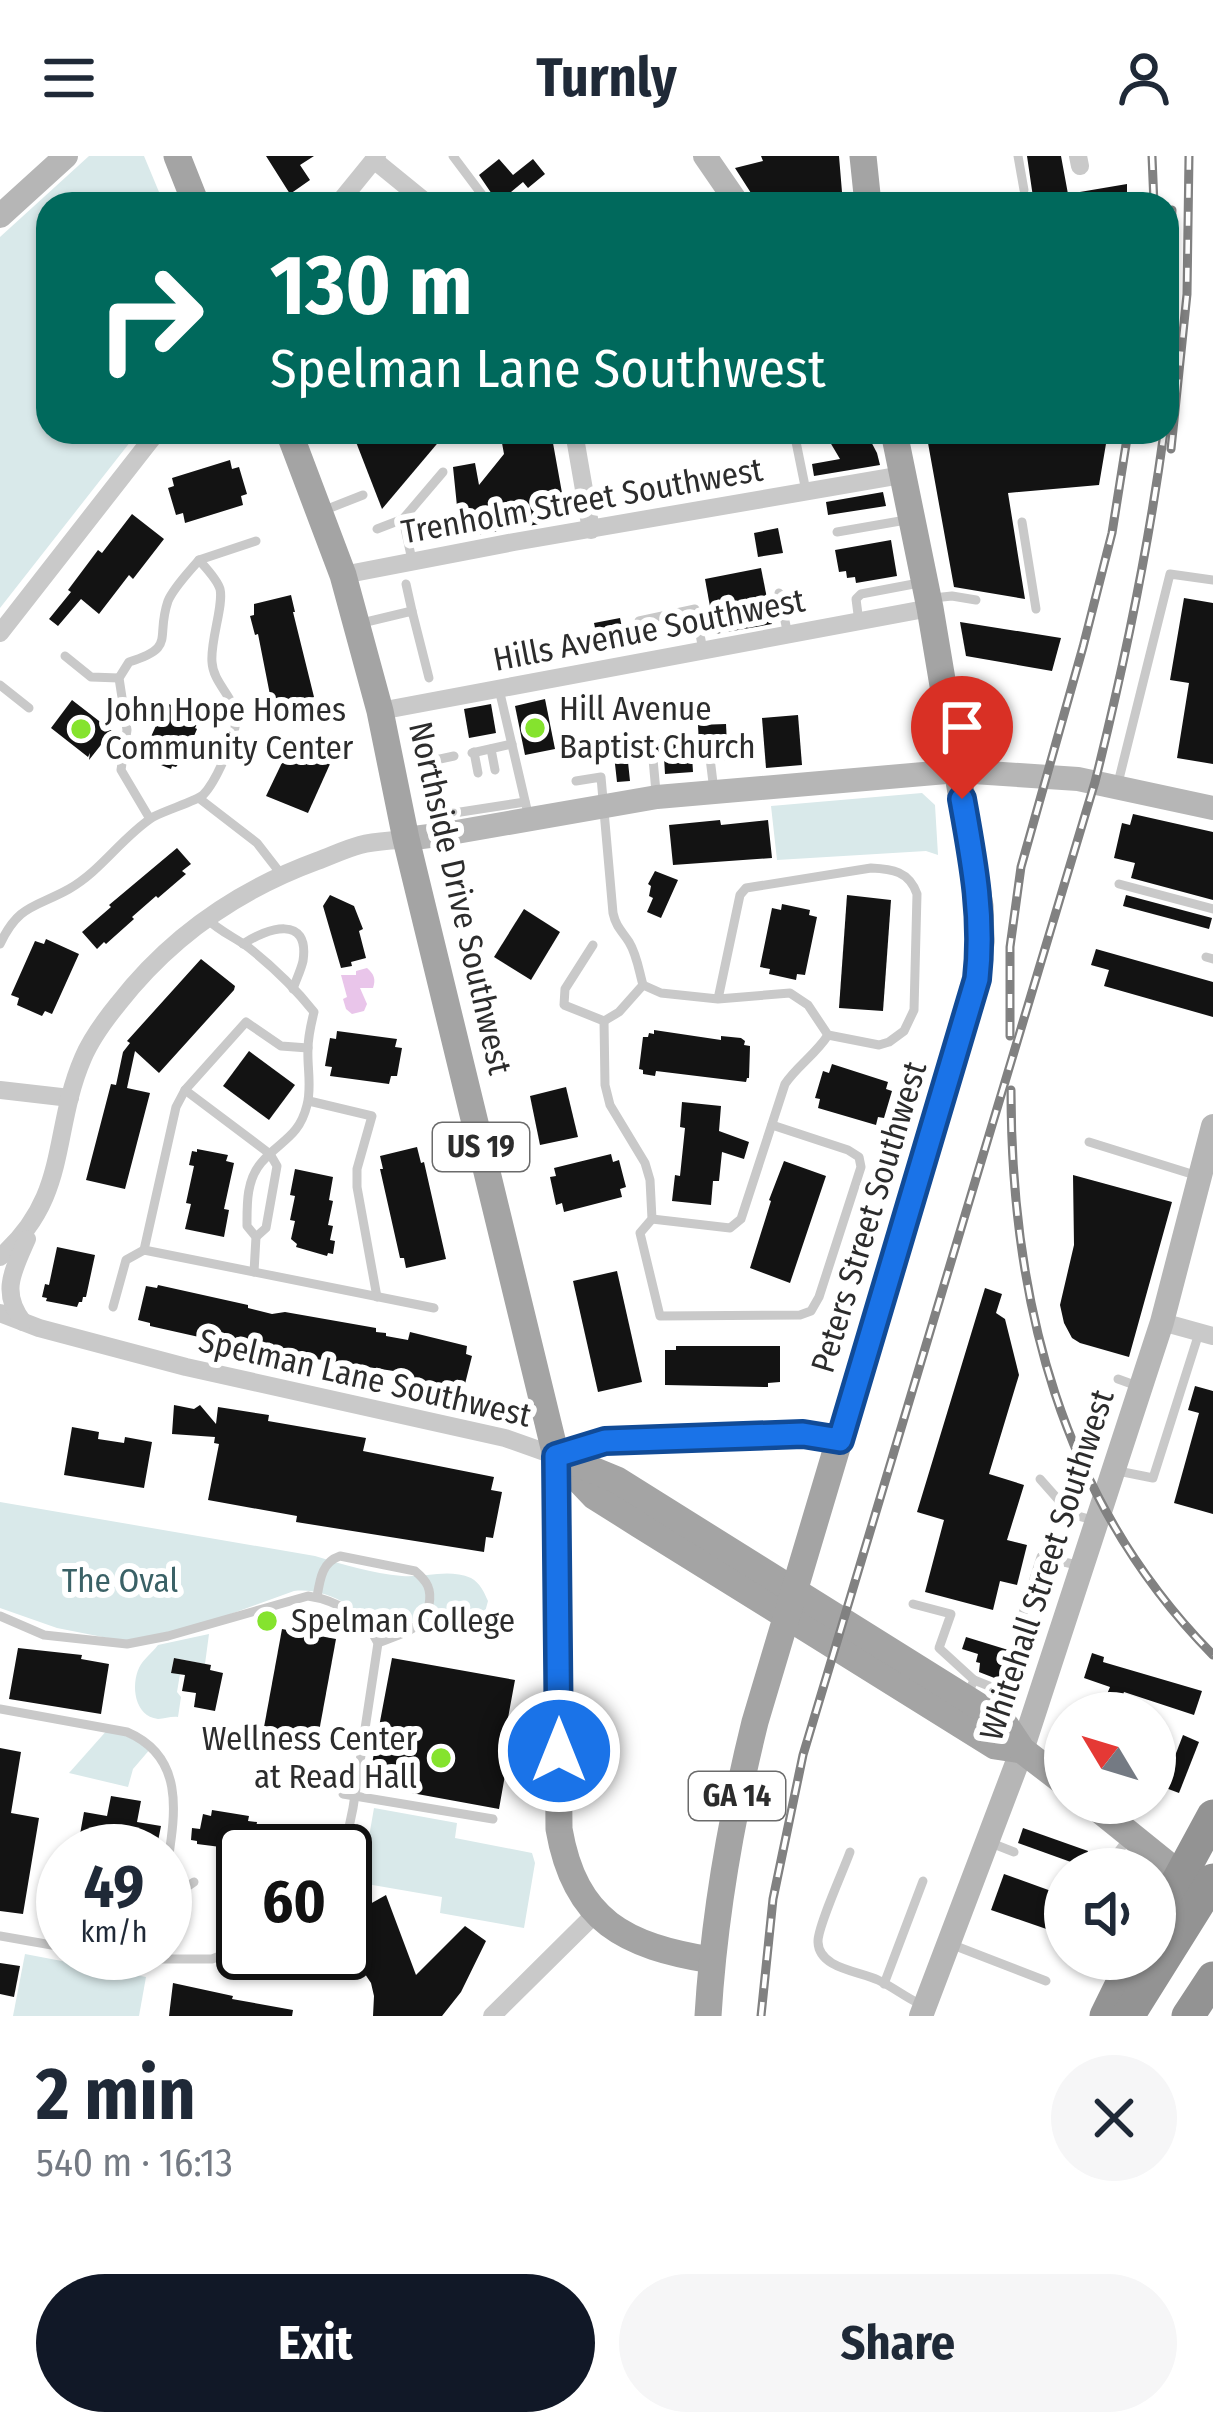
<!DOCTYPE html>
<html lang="en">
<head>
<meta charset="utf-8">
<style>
  body { margin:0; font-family:"Fira Sans Condensed",sans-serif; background:#f6f6f7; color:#1f2937; height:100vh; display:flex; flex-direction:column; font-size:45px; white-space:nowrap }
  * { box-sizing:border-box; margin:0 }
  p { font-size:39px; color:#747a83 }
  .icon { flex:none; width:66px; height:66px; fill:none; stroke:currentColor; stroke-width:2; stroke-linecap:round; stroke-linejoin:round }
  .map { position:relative; height:1860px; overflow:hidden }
  .details { display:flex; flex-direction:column; background:#fff; flex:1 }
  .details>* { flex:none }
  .hud { position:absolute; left:36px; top:36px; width:1143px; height:252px; border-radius:36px; box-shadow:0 3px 9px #0004; background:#00695c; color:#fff; overflow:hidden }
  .needle { width:78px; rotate:308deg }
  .controls { position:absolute; left:1044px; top:1536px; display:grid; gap:24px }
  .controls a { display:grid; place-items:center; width:132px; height:132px; border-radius:50%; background:#fff; box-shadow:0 3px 9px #0004; font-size:60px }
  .speed { position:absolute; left:36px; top:1668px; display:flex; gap:24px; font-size:60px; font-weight:700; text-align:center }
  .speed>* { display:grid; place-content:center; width:156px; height:156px; border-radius:50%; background:#fff; box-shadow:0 3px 9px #0004; line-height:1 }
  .speed small { font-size:30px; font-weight:400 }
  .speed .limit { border:6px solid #111; border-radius:18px; background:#fff; color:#111 }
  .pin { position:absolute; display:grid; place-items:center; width:102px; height:102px; color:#fff; margin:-123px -51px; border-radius:50% 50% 50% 0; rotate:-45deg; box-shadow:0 0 12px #0007 }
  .pin .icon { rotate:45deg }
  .me { position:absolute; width:132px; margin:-66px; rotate:0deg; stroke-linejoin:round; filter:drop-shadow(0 0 9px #0008) }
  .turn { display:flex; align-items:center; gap:42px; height:252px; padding:0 36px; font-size:54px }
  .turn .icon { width:156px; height:156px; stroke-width:2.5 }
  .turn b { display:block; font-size:84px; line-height:102px }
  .round { display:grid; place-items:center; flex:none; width:126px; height:126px; border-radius:63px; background:#f6f6f7 }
  .summary { display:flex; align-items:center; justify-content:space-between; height:204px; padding:0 36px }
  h1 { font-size:72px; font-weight:700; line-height:90px }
  .action { display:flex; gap:24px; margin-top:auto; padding:24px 36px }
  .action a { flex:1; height:138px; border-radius:72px; background:#111827; color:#fff; font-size:48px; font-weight:700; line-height:138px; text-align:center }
  .action a+a { background:#f6f6f7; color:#1f2937 }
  header { display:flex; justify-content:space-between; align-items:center; height:156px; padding:0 36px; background:#fff; font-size:54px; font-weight:700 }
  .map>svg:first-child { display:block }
</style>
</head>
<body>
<header><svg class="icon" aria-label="menu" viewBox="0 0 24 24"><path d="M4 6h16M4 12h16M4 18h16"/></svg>Turnly<svg class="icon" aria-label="person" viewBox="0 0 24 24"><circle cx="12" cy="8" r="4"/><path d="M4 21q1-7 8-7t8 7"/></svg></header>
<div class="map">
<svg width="1213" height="1860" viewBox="0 0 1213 1860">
  <rect width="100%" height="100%" fill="#fff"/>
  <g fill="#d9e9ea">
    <polygon points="89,0 144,0 164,48 48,48 48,276 138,276 0,452 0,81"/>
    <polygon points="922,637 935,649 938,699 926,695 777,704 771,650"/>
    <path d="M0 1346 315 1400C344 1409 372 1417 402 1420 424 1422 448 1412 471 1422 480 1427 484 1436 488 1445L485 1456 468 1472 434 1468 419 1463 382 1480C362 1454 328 1431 294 1435L203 1468 128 1486 57 1472 0 1452Z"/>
    <path d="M209 1478 205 1508 174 1502 171 1516 180 1518 177 1536 181 1541 178 1561C171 1560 165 1563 158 1563 134 1560 131 1529 139 1512 143 1503 152 1497 158 1489Z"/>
    <polygon points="109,1572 151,1592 133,1613 128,1631 69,1617"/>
    <polygon points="374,1652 457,1667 455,1682 532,1697 535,1707 524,1772 440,1757 442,1741 361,1727"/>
    <polygon points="25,1798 146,1821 139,1860 13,1860"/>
  </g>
  <path fill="#e9c5ea" d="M367 812C374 818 376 823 373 832H360L367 848 364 855 352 858 346 853 343 843 347 841 341 819H356V815Z"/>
  <g fill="#131313">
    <polygon points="266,0 314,0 300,9 310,24 290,38"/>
    <polygon points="761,0 839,0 843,48 774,48 773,44 758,48 735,12 763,5"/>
    <polygon points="1027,0 1061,0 1068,38 1127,28 1127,48 1034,48"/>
    <polygon points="499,3 513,19 533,3 545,18 528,32 523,26 498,47 479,19"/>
    <polygon points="381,276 447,276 382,353 356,286"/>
    <polygon points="500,276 551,276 564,348 551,366 466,381 462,359 458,360 453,311 475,307 479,329 504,298"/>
    <polygon points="824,276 866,276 877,297 880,309 814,320 812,308 840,303"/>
    <polygon points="926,276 1108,276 1099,329 1008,337 1025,443 954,431"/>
    <polygon points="230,304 232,313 239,311 247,338 241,340 243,349 185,367 183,357 176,359 168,332 174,330 172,322"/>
    <polygon points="883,336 886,350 828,359 826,346"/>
    <polygon points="132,358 164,383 133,423 129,419 99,458 81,443 58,470 49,463 71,436 68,434 98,394 102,397"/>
    <polygon points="778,372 783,397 758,401 754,377"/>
    <polygon points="891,384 897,420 856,427 855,421 847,422 846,415 839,416 835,394"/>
    <polygon points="761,412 772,468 715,478 705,423"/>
    <polygon points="291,439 295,456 293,456 314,541 310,542 311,546 280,553 278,548 275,549 274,543 271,544 258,478 255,479 250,460 254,459 254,448"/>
    <polygon points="1184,442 1213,447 1213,608 1177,602 1189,527 1170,524"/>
    <polygon points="620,462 626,491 600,496 594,467"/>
    <polygon points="960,466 1061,482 1052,515 966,500"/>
    <polygon points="545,543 555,593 525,599 515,550"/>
    <polygon points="72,544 112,575 89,604 90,597 88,601 51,572"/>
    <polygon points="163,546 185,554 184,556 196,562 195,565 198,566 195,572 197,573 182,608 179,607 176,611 172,610 171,613 141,601 142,598 138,597 145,583 149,585 160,561 156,559"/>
    <polygon points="491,548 496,577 469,582 464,553"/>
    <polygon points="798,559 802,609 766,612 762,562"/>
    <polygon points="726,568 727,588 699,589 698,569"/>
    <polygon points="661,583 661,586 691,584 693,616 665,618 664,601 651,594 645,598 644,604 628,606 630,625 617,626 613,590"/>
    <polygon points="291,588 330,608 308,657 266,640"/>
    <polygon points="1133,658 1213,676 1213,744 1131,722 1135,707 1114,702 1122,667 1130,669"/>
    <polygon points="720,664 721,669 768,664 772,702 673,709 669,669"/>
    <polygon points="177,692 191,708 182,715 186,718 158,742 156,740 132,761 134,763 106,788 104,786 97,793 82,776 111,751 109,749"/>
    <polygon points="655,715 678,724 661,762 647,756 653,742 649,740 651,730 648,728"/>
    <polygon points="330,739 354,750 363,773 359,775 366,802 351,806 352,810 341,812 323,750"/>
    <polygon points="847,739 891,744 883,855 839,852"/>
    <polygon points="1126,739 1212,762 1209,773 1123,750"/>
    <polygon points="782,748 810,754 809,759 817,761 805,819 797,818 796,824 769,818 770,813 760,811 772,752 781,754"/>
    <polygon points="524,753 560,776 531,824 494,801"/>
    <polygon points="46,783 79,798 52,858 45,855 42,860 17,849 19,842 11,839 35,785 44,788"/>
    <polygon points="1096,793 1213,826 1213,861 1104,830 1109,814 1091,809"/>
    <polygon points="201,803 235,830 234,834 159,917 135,895 127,932 150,937 125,1033 86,1024 111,928 116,929 123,896 130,887 127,885"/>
    <polygon points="654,874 721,884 721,880 741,882 745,885 744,889 750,890 749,922 747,922 746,926 656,915 655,920 643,918 643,914 639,913 643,881 648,881 649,877 654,878"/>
    <polygon points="337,875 397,883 395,891 402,892 397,920 391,920 389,928 330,920 332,911 325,910 330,882 336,883"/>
    <polygon points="249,895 295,929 269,964 223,930"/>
    <polygon points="832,908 888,926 886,933 892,935 884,962 878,961 876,969 818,952 820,943 815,942 823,915 829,917"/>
    <polygon points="566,931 578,981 540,989 530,940"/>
    <polygon points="682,946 721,950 719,975 749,986 744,1003 722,996 719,1025 713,1025 711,1049 672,1045 675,1019 680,1020 685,972 680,971"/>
    <polygon points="417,991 421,1007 424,1006 446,1103 406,1112 404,1102 400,1102 380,1013 383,1013 380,1000"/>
    <polygon points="197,993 228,999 226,1005 234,1007 224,1053 229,1054 224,1081 185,1073 191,1048 186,1047 194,1010 189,1009 192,995 197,996"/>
    <polygon points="611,998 613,1006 619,1004 626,1031 620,1033 622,1041 564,1056 562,1047 556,1049 550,1021 556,1020 554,1012"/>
    <polygon points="784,1005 826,1020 790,1127 750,1112 771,1045 769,1044"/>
    <polygon points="295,1013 333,1021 329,1044 333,1045 328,1069 333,1070 330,1084 335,1085 333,1098 328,1097 327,1100 296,1091 297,1088 291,1083 295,1065 290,1064 295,1040 290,1039"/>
    <polygon points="1073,1019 1172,1046 1129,1201 1080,1187 1072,1182 1064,1167 1060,1149 1074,1089"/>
    <polygon points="57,1091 95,1099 86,1141 83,1141 82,1146 79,1146 77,1151 46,1145 47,1142 42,1141 45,1128 49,1129"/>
    <polygon points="617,1115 642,1226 598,1236 573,1125"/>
    <polygon points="158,1129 248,1149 248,1152 272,1158 285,1156 376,1172 376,1176 386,1177 386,1180 408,1184 410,1176 467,1190 466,1198 472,1200 465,1228 460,1226 458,1234 399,1220 400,1216 277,1197 277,1193 240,1186 239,1190 150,1170 150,1167 138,1164 146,1130 157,1132"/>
    <polygon points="985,1132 1002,1138 996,1157 1005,1163 1019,1219 989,1318 1024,1329 1007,1384 1027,1389 1017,1429 1000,1425 993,1454 925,1436 944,1364 917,1356"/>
    <polygon points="676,1190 780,1190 780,1226 768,1227 768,1231 665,1229 665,1194 676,1194"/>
    <polygon points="1195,1230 1213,1235 1213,1358 1174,1347 1199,1257 1188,1254"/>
    <polygon points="174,1249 194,1253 200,1249 216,1268 218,1251 269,1259 268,1265 366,1282 363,1295 494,1321 491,1334 502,1336 493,1382 486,1381 484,1396 296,1366 297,1360 208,1344 219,1288 214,1287 215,1281 172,1278"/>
    <polygon points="72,1271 99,1276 98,1283 124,1287 125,1281 152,1286 144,1332 64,1319"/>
    <polygon points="282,1473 336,1483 316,1592 262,1582"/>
    <polygon points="966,1481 1028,1500 1021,1522 1009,1518 997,1523 979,1516 980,1507 976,1506 978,1498 962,1493"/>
    <polygon points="18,1492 82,1499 81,1503 109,1508 101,1558 9,1543"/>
    <polygon points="1092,1497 1104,1501 1103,1506 1202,1535 1194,1559 1124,1536 1116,1557 1099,1557 1110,1531 1084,1522"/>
    <polygon points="174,1502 211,1509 210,1514 223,1517 215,1555 194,1551 196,1537 182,1535 185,1519 171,1517"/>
    <polygon points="392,1502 515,1524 506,1573 513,1574 499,1653 368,1629"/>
    <polygon points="1183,1579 1199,1586 1179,1637 1163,1631"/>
    <polygon points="0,1592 21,1596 11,1657 39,1662 23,1758 0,1755"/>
    <polygon points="111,1640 141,1645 137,1666 161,1670 156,1695 131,1695 133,1685 104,1680 101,1695 77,1695 84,1656 107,1660"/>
    <polygon points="212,1654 249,1660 248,1665 257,1666 252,1695 197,1688 197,1685 191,1684 192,1672 200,1673 203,1658 211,1660"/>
    <polygon points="1023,1672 1088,1695 1082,1710 1018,1687"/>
    <polygon points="1004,1718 1065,1740 1065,1757 1058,1777 991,1754"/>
    <polygon points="386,1739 416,1819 465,1770 486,1785 461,1836 442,1860 373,1860 374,1840 371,1827 361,1812 345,1801 345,1762"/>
    <polygon points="0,1807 20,1810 14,1841 0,1838"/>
    <polygon points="173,1827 233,1840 232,1843 293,1854 292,1860 169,1860"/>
  </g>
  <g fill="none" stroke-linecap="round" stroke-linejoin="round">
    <g stroke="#c9c9c9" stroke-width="9">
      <polyline points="453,0 489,48"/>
      <polyline points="1018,0 1024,34"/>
      <polyline points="794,276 806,335"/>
      <polyline points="325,354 363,339"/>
      <polyline points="403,363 412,404"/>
      <polyline points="1022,366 1036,453"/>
      <polyline points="377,373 403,363 443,316"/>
      <polyline points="837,376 906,364"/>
      <polyline points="199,404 256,385"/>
      <polyline points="406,428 412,455"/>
      <polyline points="779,437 788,479"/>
      <polyline points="933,442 952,440 976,444"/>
      <polyline points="639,465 695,453 703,494"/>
      <polyline points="859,466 856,443 861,438 919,427"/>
      <polyline points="362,467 412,455 429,522"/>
      <polyline points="65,500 91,521 119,522"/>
      <polyline points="0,529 29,552"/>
      <polyline points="499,533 529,662"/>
      <polyline points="491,593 495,614"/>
      <polyline points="474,596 478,617"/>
      <polyline points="472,597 512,588"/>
      <polyline points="653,603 656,636"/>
      <path d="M576 625 601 621 613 757C616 771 622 775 629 786 637 799 639 815 643 829L619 856 604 865 564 849 565 833 593 789"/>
      <polyline points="1117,631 1170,418 1213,424"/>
      <polyline points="714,635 710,602 752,597"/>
      <polyline points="200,643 257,687 281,718"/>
      <polyline points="441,659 525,646"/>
      <polyline points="445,677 431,605 454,600"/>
      <polyline points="1119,728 1213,753"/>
      <path d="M206 762C219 775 234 781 248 791 272 810 295 832 314 856 311 868 308 880 308 893 307 911 312 931 307 949 299 982 279 985 261 1007 246 1025 247 1049 247 1070L256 1081 254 1116"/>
      <path d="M0 788C19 748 35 752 69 733 101 715 122 681 153 661 166 654 196 645 203 639 216 626 235 582 236 564 237 543 213 528 212 506 210 485 224 449 220 433 217 423 206 412 199 404 189 416 174 431 168 445 155 483 177 491 129 506L119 522 127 574 121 614 150 663"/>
      <path d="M243 788C267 772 310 758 303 805 301 814 296 824 293 833"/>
      <polyline points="1206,801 1213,803"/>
      <path d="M643 829 661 837 718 843 790 837 808 849 828 879 879 889 889 886 904 875 914 854 917 738C909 715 892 713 871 712L746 732 740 739 718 843"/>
      <polyline points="604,865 605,929 610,949 645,1007 650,1024 652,1063 640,1077 660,1160 800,1159 811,1155 819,1141 861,1011 859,1001 848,994 772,969"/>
      <polyline points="185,934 270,998 277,1010 266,1072 256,1081"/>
      <polyline points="309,945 372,960 357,1013 357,1031 377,1141"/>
      <polyline points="1089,986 1198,1020"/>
      <path d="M652 1063 730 1072 741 1063 785 928C797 910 816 898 828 879"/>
      <polyline points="144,1094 176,951 185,934 246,866 281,890 308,892"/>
      <polyline points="113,1151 126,1104 144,1094 434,1152"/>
      <polyline points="1118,1223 1140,1231"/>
      <polyline points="1118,1315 1153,1322 1199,1177"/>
      <polyline points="1040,1323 1071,1358 1096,1365"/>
      <path d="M317 1441C320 1423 322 1406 340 1400L415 1415C427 1425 432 1433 429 1449 425 1474 399 1478 378 1487"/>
      <polyline points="913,1448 951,1458 939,1492 974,1524 967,1540"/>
      <path d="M0 1460 44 1479 127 1488 168 1480 308 1440C336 1444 366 1461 378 1487L353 1652 344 1695"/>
      <polyline points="1017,1476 1041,1401 1082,1410"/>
      <polyline points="974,1524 999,1534 990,1552"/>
      <path d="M0 1553 127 1576C192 1604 172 1671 165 1726"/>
      <polyline points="343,1638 493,1663"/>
      <polyline points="991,1687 1014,1696"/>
      <path d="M850 1696C844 1713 817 1772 818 1786 819 1813 860 1815 878 1824 893 1831 905 1841 920 1848"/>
      <polyline points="1105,1713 1127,1684"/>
      <polyline points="165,1733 178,1737 194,1726"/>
      <polyline points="0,1780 63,1791"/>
      <polyline points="953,1789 1046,1825"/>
      <polyline points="94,1797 127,1803 212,1803 243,1791"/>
      <polyline points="884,1828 923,1725"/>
    </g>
    <g stroke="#c9c9c9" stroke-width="18">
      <polyline points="1078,0 1080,10"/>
      <polyline points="374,4 428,48"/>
      <polyline points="338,48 377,0"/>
      <polyline points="574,276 591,374"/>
      <polyline points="343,419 514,386 902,319"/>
      <polyline points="0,477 157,276"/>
      <polyline points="380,555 930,452"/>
      <polyline points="0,934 70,942"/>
      <path d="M0 1101C70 1041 51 976 83 902 91 883 105 864 118 848 170 781 238 734 317 705 331 700 345 693 360 689 375 685 391 685 406 683"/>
      <polyline points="0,1157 39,1172 186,1211 505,1282 556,1300 605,1285 803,1278 840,1284"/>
      <path d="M23 1166C0 1136 13 1115 27 1083"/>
      <polyline points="1162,1166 1213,1180"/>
      <polyline points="492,1860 596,1757"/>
    </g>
    <g stroke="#b6b6b6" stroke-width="24">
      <polyline points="705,0 738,48"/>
      <polyline points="0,60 66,0"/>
      <polyline points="406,683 445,678 657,641 958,615 1078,623 1213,652"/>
      <polyline points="921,1860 1022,1594 1162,1166 1213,970"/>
    </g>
    <g stroke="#a4a4a4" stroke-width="27">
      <polyline points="177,0 196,48"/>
      <polyline points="863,0 868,48"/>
      <polyline points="289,276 343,419 380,555 406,683 556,1300 594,1340 640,1369 995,1590 1022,1594"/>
      <path d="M556 1300 559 1673C575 1766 626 1790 711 1804"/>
      <polyline points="566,1303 617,1324 988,1556 1006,1570 1022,1594 1065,1627"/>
      <polyline points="1091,1647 1195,1731"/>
      <path d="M708 1860C714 1760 731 1663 755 1566L977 823 981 786 980 750 930 452 894 276"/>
    </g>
    <g stroke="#939393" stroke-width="33">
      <polyline points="1155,1767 1213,1660"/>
      <polyline points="1106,1860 1134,1803"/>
      <polyline points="1128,1860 1213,1724"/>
      <polyline points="1188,1860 1213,1822"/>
    </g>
    <defs>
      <g id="rail">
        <polyline points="1152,0 1154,48"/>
        <polyline points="1167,149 1172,54"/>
        <polyline points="1171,293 1187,138 1189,0"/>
        <polyline points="1010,880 1010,791 1021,711 1083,491 1112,377 1128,276"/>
        <path d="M1011 934C1011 1144 1061 1345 1213 1499"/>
        <path d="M761 1860 773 1743 803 1599 1095 626C1124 510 1148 395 1164 276"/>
      </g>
    </defs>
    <use href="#rail" stroke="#818181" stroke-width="9"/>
    <use href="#rail" stroke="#fff" stroke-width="4.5" stroke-dasharray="14" stroke-linecap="butt"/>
  </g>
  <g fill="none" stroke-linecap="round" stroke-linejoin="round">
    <defs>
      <path id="route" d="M559 1595 556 1300 605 1285 803 1278 840 1284 977 823C984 761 973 704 962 643"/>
    </defs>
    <use href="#route" stroke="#114b97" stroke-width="30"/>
    <use href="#route" stroke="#1a73e8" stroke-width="21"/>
  </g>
  <g fill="#85e32e" stroke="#fff" stroke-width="4.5">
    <circle cx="535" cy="572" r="12"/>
    <circle cx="81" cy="573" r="12"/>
    <circle cx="267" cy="1465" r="12"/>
    <circle cx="441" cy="1602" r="12"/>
  </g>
  <g text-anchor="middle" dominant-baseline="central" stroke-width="12" stroke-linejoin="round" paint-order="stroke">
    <g fill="#fff" stroke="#6b6b6b" stroke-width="3">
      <rect x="433" y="967" width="96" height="48" rx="9"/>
      <rect x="689" y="1616" width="96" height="48" rx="9"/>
    </g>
    <g font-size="30" font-weight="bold" fill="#2c2c2c">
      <text x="481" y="991">US 19</text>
      <text x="737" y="1640">GA 14</text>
    </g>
    <g font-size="33" fill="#2c2c2c" stroke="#fff">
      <text transform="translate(582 345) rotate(-10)">Trenholm Street Southwest</text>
      <text transform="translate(649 474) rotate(-11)">Hills Avenue Southwest</text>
      <text transform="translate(460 742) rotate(77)">Northside Drive Southwest</text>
      <text transform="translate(869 1061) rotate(-73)">Peters Street Southwest</text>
      <text transform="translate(365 1222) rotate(13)">Spelman Lane Southwest</text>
      <text transform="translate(1047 1409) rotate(-72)">Whitehall Street Southwest</text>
    </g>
    <g font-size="33" fill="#2c2c2c" stroke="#fff" text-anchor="start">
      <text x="559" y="553">Hill Avenue<tspan x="559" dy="38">Baptist Church</tspan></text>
      <text x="105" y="554">John Hope Homes<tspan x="105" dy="38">Community Center</tspan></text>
      <text x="291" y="1465">Spelman College</text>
      <text x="417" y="1583" text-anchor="end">Wellness Center<tspan x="417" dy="38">at Read Hall</tspan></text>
    </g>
    <g font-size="33" fill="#3a6166" stroke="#fff">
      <text x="120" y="1425">The Oval</text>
    </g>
  </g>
</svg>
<div class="controls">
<a><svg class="needle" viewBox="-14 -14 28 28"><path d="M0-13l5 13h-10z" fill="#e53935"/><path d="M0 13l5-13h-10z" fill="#747a83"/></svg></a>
<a><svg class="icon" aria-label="sound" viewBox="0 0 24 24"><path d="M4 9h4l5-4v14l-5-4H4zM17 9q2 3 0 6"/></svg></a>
</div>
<div class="speed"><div>49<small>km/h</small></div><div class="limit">60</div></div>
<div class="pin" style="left:962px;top:643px;background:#d93025"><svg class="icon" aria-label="arrive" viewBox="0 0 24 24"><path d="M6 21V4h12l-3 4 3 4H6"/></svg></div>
<svg class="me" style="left:559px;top:1595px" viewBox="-20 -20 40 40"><circle r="17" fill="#1a73e8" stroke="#fff" stroke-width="3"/><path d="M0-11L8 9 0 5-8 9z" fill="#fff"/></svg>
<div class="hud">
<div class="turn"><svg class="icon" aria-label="right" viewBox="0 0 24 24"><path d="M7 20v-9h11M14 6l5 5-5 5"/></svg><div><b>130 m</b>Spelman Lane Southwest</div></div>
</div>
</div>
<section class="details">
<div class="summary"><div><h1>2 min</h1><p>540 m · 16:13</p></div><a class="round"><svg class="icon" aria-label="close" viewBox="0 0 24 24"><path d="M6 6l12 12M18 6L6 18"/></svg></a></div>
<div class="action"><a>Exit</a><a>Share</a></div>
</section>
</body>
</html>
